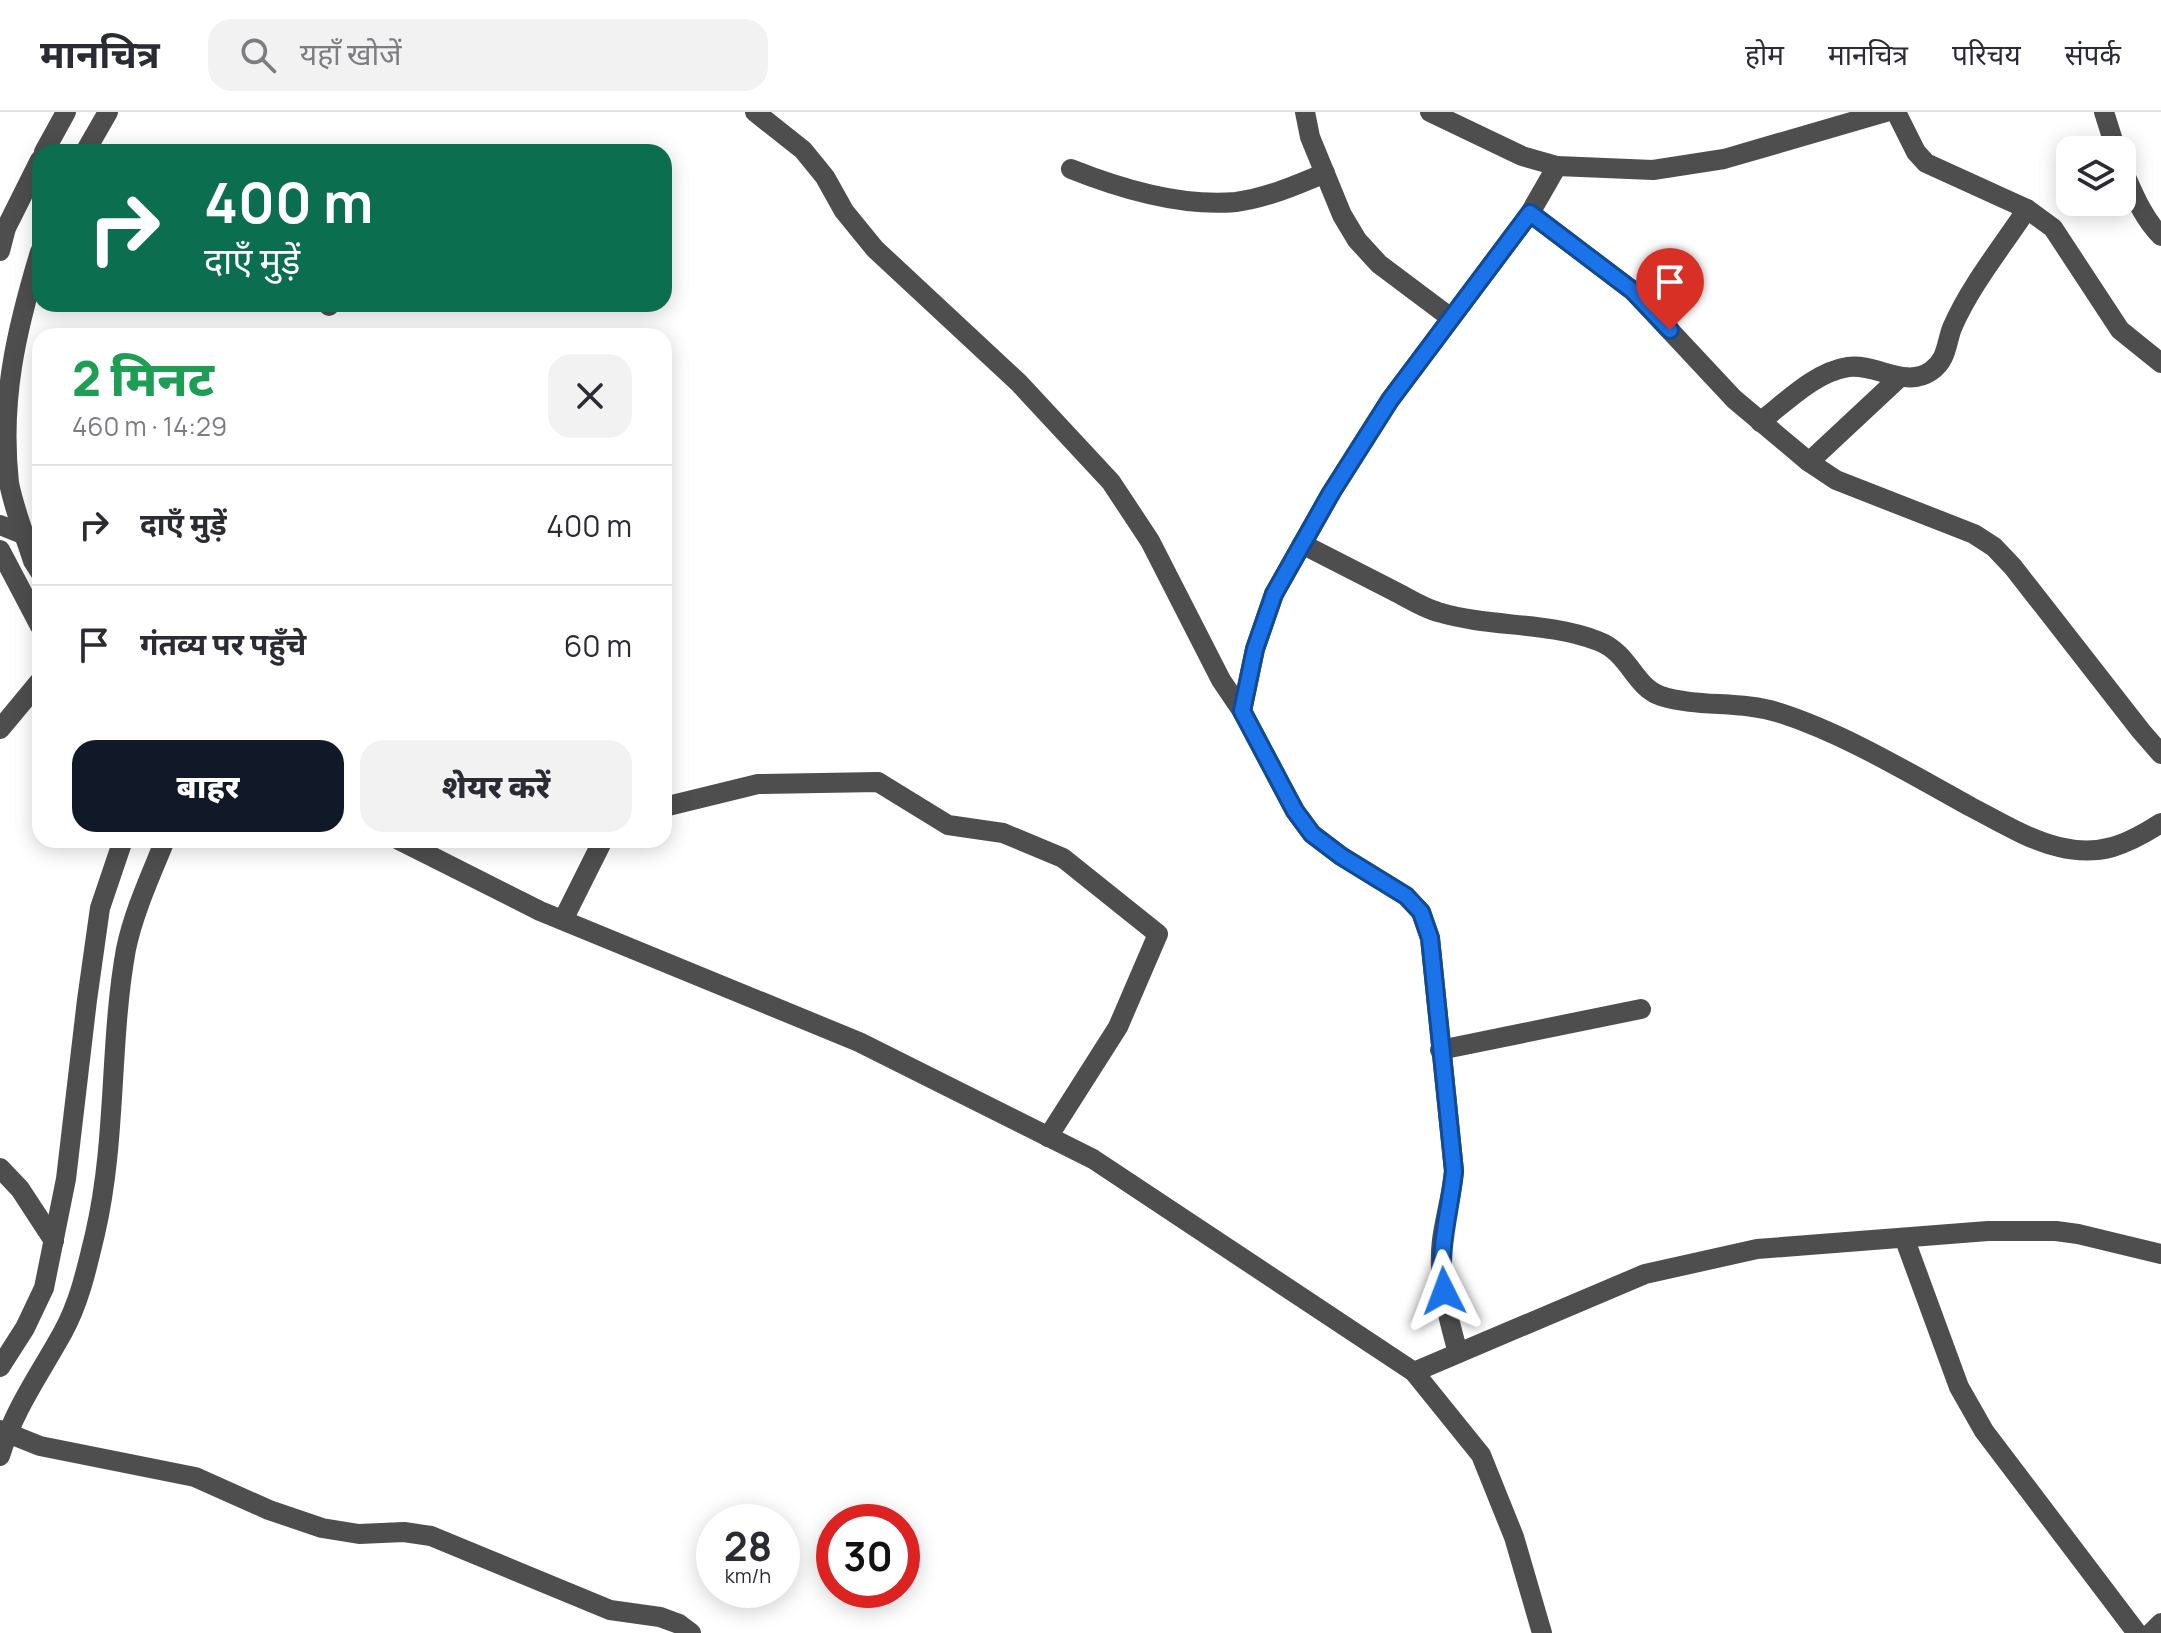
<!DOCTYPE html>
<html lang="hi">
<head>
<meta charset="utf-8">
<style>
  body { margin:0; font-family:Manrope,"Noto Sans Devanagari",sans-serif; background:#f2f2f3; color:#2b2b33; height:100vh; display:flex; flex-direction:column; font-size:30px; white-space:nowrap }
  * { box-sizing:border-box; margin:0 }
  p { font-size:26px; color:#7c7c81 }
  .icon { flex:none; width:44px; height:44px; fill:none; stroke:currentColor; stroke-width:2; stroke-linecap:round; stroke-linejoin:round }
  .map { position:relative; flex:1; overflow:hidden }
  .drawer { position:absolute; left:32px; top:216px; width:640px; height:520px; display:flex; flex-direction:column; background:#fff; border-radius:24px; box-shadow:0 4px 20px #0003 }
  .drawer>* { flex:none }
  .banner { position:absolute; left:32px; top:32px; width:640px; height:168px; border-radius:24px; box-shadow:0 4px 20px #0003; background:#0b6e4f; color:#fff; overflow:hidden }
  .tools { position:absolute; left:2056px; top:24px; display:grid; gap:16px }
  .tools a { display:grid; place-items:center; width:80px; height:80px; border-radius:16px; background:#fff; box-shadow:0 4px 20px #0003; font-size:40px }
  .speed { position:absolute; left:696px; top:1392px; display:flex; gap:16px; font-size:40px; font-weight:700; text-align:center }
  .speed>* { display:grid; place-content:center; width:104px; height:104px; border-radius:50%; background:#fff; box-shadow:0 4px 20px #0003; line-height:1 }
  .speed small { font-size:20px; font-weight:400 }
  .speed .limit { border:12px solid #d22; background:#fff; color:#111 }
  .pin { position:absolute; display:grid; place-items:center; width:68px; height:68px; color:#fff; margin:-82px -34px; border-radius:50% 50% 50% 0; rotate:-45deg; box-shadow:0 0 8px #0007 }
  .pin .icon { rotate:45deg }
  .me { position:absolute; width:88px; margin:-44px; rotate:357deg; stroke-linejoin:round; filter:drop-shadow(0 0 6px #0008) }
  .turn { display:flex; align-items:center; gap:28px; height:168px; padding:0 40px; font-size:36px }
  .turn .icon { width:104px; height:104px; stroke-width:2.5 }
  .turn b { display:block; font-size:56px; line-height:68px }
  .round { display:grid; place-items:center; flex:none; width:84px; height:84px; border-radius:24px; background:#f2f2f3 }
  .head { display:flex; align-items:center; justify-content:space-between; height:136px; padding:0 40px }
  h1 { font-size:48px; font-weight:800; line-height:60px; color:#1e9e55 }
  .primary-button { display:flex; gap:16px; margin-top:auto; padding:16px 40px }
  .primary-button a { flex:1; height:92px; border-radius:24px; background:#111827; color:#fff; font-size:32px; font-weight:800; line-height:92px; text-align:center }
  .primary-button a+a { background:#f2f2f3; color:#2b2b33 }
  ul { padding:0; list-style:none }
  li { display:flex; align-items:center; gap:24px; height:120px; padding:0 40px; border-top:2px solid #e1e1e2 }
  li div { flex:1 }
  li b { display:block; font-size:30px }
  li em { font-style:normal }
  header { display:flex; align-items:center; gap:48px; box-sizing:border-box; height:112px; padding:0 40px; background:#fff; border-bottom:2px solid #e1e1e2 }
  header strong { font-size:38px }
  nav { display:flex; gap:44px; margin-inline-start:auto; font-size:28px }
  .search { width:560px; height:72px; background:#f2f2f3; display:flex; align-items:center; gap:20px; box-sizing:border-box; padding:0 28px; border-radius:24px; color:#7c7c81; font-size:30px }
  .map>svg:first-child { display:block }
</style>
</head>
<body>
<header>
<strong>मानचित्र</strong>
<div class="search"><svg class="icon" aria-label="search" viewBox="0 0 24 24"><circle cx="10" cy="10" r="6"/><path d="M15 15l6 6"/></svg>यहाँ खोजें</div>
<nav><a>होम</a><a>मानचित्र</a><a>परिचय</a><a>संपर्क</a></nav>
</header>
<div class="map">
<svg width="2161" height="1521" viewBox="0 0 2161 1521">
  <rect width="100%" height="100%" fill="#fff"/>
  <g fill="none" stroke-linecap="round" stroke-linejoin="round">
    <g stroke="#4e4e4e" stroke-width="20">
      <path d="M755 0 803 38 825 65 844 99 875 137 1019 271 1111 370 1150 429 1221 568 1242 599 1295 699 1312 722 1341 744 1406 784 1421 800 1430 826 1454 1059C1452 1083 1445 1105 1442 1128 1437 1167 1448 1204 1458 1241"/>
      <polyline points="1305,0 1310,25 1342,103 1357,128 1379,152 1451,206"/>
      <polyline points="1430,0 1522,44 1557,54 1653,58 1724,47 1886,0"/>
      <polyline points="1896,0 1916,40 1926,51 2027,97 2053,116 2120,218 2161,251"/>
      <polyline points="2104,0 2116,38"/>
      <polyline points="44,40 66,0"/>
      <polyline points="85,40 108,0"/>
      <path d="M2122 56C2133 80 2142 105 2161 124"/>
      <path d="M1071 57C1121 77 1181 95 1236 90 1266 86 1297 73 1325 61"/>
      <polyline points="1530,101 1633,179 1734,287 1809,350 1836,368 1974,422 1994,435 2013,455 2141,619 2161,642"/>
      <polyline points="0,139 6,116 40,48"/>
      <path d="M40 140C16 219 0 288 9 371 14 397 25 424 33 449L40 460"/>
      <polyline points="327,192 329,194"/>
      <path d="M1760 310C1786 290 1815 260 1848 255 1876 251 1905 277 1931 259 1947 248 1946 232 1952 216 1970 174 2002 135 2027 97"/>
      <polyline points="1809,350 1900,265"/>
      <polyline points="0,413 25,423"/>
      <path d="M1302 432C1333 448 1363 463 1394 479 1408 486 1423 496 1438 500 1491 516 1545 509 1598 529 1630 541 1634 575 1661 584 1699 596 1741 588 1780 601 1845 622 1911 662 1971 695 1996 708 2031 729 2059 735 2100 745 2127 733 2161 711"/>
      <polyline points="0,438 40,514"/>
      <polyline points="1242,599 1255,537 1274,482 1331,381 1390,288 1530,101 1557,54"/>
      <polyline points="0,617 40,569"/>
      <polyline points="664,695 758,672 878,670 948,713 1003,721 1063,746 1158,822 1118,915 1048,1025"/>
      <polyline points="399,728 540,799 859,930 1093,1047 1414,1260 1481,1343 1514,1425 1542,1521"/>
      <polyline points="563,808 603,728"/>
      <polyline points="1440,938 1641,897"/>
      <polyline points="0,1056 20,1077 54,1129"/>
      <polyline points="1905,1128 1959,1275 1984,1319 2137,1521"/>
      <polyline points="0,1255 25,1216 44,1176 66,1067 87,888 100,796 123,728"/>
      <polyline points="1414,1260 1645,1162 1757,1137 1988,1119 2056,1119 2078,1122 2161,1142"/>
      <polyline points="0,1318 40,1334 195,1365 269,1398 322,1416 359,1422 404,1420 431,1424 610,1498 660,1505 679,1512 691,1521"/>
      <path d="M0 1344C14 1297 40 1262 63 1220 80 1189 87 1155 95 1122 117 1028 109 931 126 837 134 799 151 763 165 728"/>
      <polyline points="2151,1521 2161,1511"/>
    </g>
  </g>
  <g fill="none" stroke-linecap="round" stroke-linejoin="round">
    <defs>
      <path id="route" d="M1444 1179C1437 1138 1450 1100 1454 1059L1430 826 1421 800 1406 784 1341 744 1312 722 1295 699 1242 599 1255 537 1274 482 1331 381 1390 288 1530 101 1633 179 1670 218"/>
    </defs>
    <use href="#route" stroke="#114b97" stroke-width="20"/>
    <use href="#route" stroke="#1a73e8" stroke-width="14"/>
  </g>
</svg>
<div class="tools">
<a><svg class="icon" aria-label="layers" viewBox="0 0 24 24"><path d="M12 4l9 5-9 5-9-5zM3 14l9 5 9-5"/></svg></a>
</div>
<div class="speed"><div>28<small>km/h</small></div><div class="limit">30</div></div>
<div class="pin" style="left:1670px;top:218px;background:#d93025"><svg class="icon" aria-label="arrive" viewBox="0 0 24 24"><path d="M6 21V4h12l-3 4 3 4H6"/></svg></div>
<svg class="me" style="left:1444px;top:1179px" viewBox="-20 -20 40 40"><path d="M0-17L14 15 0 8-14 15z" fill="#1a73e8" stroke="#fff" stroke-width="4"/></svg>
<div class="banner">
<div class="turn"><svg class="icon" aria-label="right" viewBox="0 0 24 24"><path d="M7 20v-9h11M14 6l5 5-5 5"/></svg><div><b>400 m</b>दाएँ मुड़ें</div></div>
</div>
<section class="drawer">
<div class="head"><div><h1>2 मिनट</h1><p>460 m · 14:29</p></div><a class="round"><svg class="icon" aria-label="close" viewBox="0 0 24 24"><path d="M6 6l12 12M18 6L6 18"/></svg></a></div>
<ul>
<li><svg class="icon" aria-label="right" viewBox="0 0 24 24"><path d="M7 20v-9h11M14 6l5 5-5 5"/></svg><div><b>दाएँ मुड़ें</b></div><em>400 m</em></li>
<li><svg class="icon" aria-label="arrive" viewBox="0 0 24 24"><path d="M6 21V4h12l-3 4 3 4H6"/></svg><div><b>गंतव्य पर पहुँचे</b></div><em>60 m</em></li>
</ul>
<div class="primary-button"><a>बाहर</a><a>शेयर करें</a></div>
</section>
</div>
</body>
</html>
